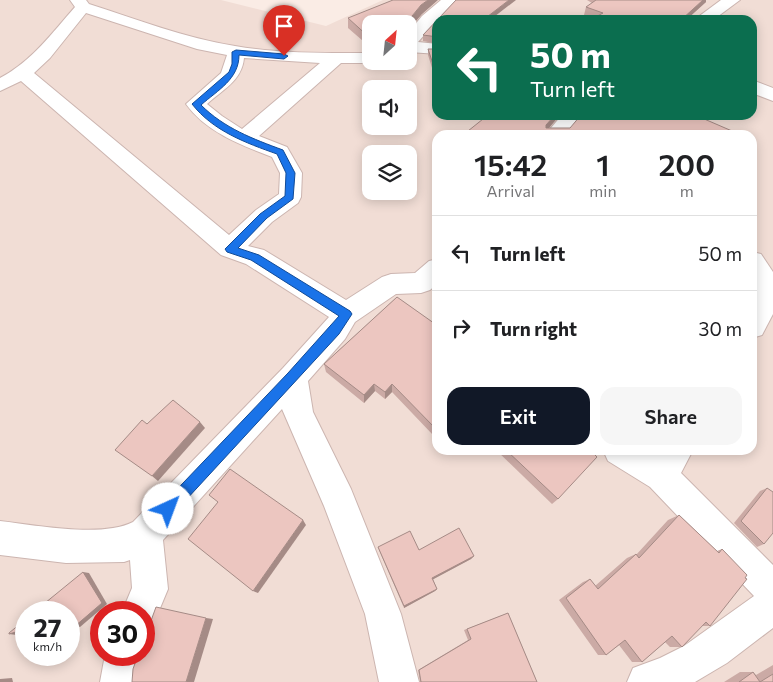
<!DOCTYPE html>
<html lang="en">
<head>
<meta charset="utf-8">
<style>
  body { margin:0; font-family:Commissioner,sans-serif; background:#f6f6f6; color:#202124; height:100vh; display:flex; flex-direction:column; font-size:19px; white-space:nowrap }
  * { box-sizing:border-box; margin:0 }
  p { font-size:16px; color:#757577 }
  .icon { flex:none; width:28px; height:28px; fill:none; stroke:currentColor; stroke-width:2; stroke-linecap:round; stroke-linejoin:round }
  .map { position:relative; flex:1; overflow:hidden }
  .panel { position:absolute; left:432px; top:130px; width:325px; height:325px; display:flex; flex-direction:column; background:#fff; border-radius:15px; box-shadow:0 2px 12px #0003 }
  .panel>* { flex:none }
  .top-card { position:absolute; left:432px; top:15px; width:325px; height:105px; border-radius:15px; box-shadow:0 2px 12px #0003; background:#0b6e4f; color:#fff; overflow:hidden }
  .needle { width:32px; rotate:27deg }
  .fabs { position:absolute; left:362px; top:15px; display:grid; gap:10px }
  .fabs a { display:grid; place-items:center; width:55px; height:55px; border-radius:10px; background:#fff; box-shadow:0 2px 12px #0003; font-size:25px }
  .speed { position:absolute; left:15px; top:601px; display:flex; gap:10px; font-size:25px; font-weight:700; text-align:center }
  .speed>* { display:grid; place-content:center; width:65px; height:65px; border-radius:50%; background:#fff; box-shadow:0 2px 12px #0003; line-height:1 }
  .speed small { font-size:12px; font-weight:400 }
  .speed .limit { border:8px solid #d22; background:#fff; color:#111 }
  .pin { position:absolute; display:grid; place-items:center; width:42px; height:42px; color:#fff; margin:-51px -21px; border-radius:50% 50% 50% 0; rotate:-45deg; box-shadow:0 0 5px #0007 }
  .pin .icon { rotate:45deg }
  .me { position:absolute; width:55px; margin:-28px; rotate:43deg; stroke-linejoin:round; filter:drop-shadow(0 0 4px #0008) }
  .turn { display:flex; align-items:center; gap:18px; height:105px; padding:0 15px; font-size:22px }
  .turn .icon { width:65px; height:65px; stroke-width:2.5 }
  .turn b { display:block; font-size:35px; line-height:42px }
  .eta { display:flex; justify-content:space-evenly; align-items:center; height:85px; text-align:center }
  .eta b { font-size:30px; font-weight:600; line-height:35px }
  .primary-button { display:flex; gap:10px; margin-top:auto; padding:10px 15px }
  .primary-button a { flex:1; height:58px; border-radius:15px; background:#111827; color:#fff; font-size:20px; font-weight:600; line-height:58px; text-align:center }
  .primary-button a+a { background:#f6f6f6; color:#202124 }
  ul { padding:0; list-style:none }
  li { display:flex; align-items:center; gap:15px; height:75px; padding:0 15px; border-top:1px solid #e0e0e0 }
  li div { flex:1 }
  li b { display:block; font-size:19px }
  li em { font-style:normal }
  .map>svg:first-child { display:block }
</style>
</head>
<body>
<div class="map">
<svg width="773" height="682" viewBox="0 0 773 682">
  <rect width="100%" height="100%" fill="#faece5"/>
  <path fill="#f1ddd5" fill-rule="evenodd" d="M0 0H221L326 26 383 0H773V682H0ZM438 20H752V115H438ZM371 24H409V61H371ZM371 89H409V126H371ZM438 135H752V450H438ZM371 154H409V191H371ZM26 612H69V655H26ZM101 612H144V655H101Z"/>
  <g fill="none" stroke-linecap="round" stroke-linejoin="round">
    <defs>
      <g id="minor">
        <path d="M70 0H86L89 4C136 19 185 38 235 46 280 54 326 53 371 53V61H378L371 63H341L259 136 287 147 302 173 301 197 298 203 272 222 248 246 264 250 346 300 382 277 391 274 415 273 429 261 438 259V283L430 290 421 293 396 294 355 322 345 339 308 381 313 412 351 489 401 614 419 682H379L365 614 324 506 282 409 163 540 168 589 153 625 144 629V612H122L132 588 130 560 124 562 66 563 0 555V521C35 525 102 538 133 522L283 368 329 317 246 264 221 255 21 81 0 91V78C32 61 52 33 75 7ZM86 13 197 49 227 55 221 73 186 104C206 132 241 145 272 157L280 173 279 194 256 210 229 235 34 73 50 58ZM244 58 320 63 242 129 222 116 207 104C222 90 242 81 244 58Z"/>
        <polygon points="441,0 459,0 434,24 418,42 438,44 438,54 409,52 409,32 422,16"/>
        <polygon points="721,0 740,0 713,20 694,20"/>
        <polygon points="752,80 773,88 773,101 752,93"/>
        <polygon points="562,115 583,115 566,135 545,135"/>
        <polygon points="752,252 761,254 773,272 773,314 762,335 752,338"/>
        <polygon points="603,450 648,450 656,455 659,450 693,450 681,473 773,565 773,628 727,663 695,682 627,682 633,668 660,658 684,646 754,596 650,487 608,461"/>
        <polygon points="105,655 143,655 140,682 100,682"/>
      </g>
    </defs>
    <use href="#minor" stroke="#ccb5b0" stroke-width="2"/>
    <use href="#minor" fill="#fff" fill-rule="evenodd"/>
  </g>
  <g fill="#cbaaa5">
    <polygon points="587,0 706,0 706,2 686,20 590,20 593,18 584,15 586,7 592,3"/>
    <polygon points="421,15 409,29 409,24 370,47 348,28 348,18"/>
    <polygon points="438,20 438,44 423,41 423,35"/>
    <polygon points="428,49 438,49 438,87 428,55"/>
    <polygon points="397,297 438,431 433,435 392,392 385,399 375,391 364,403 326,372 324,364"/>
    <polygon points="496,450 590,450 558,499 552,504"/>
    <polygon points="767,488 764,544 757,547 734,523 760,491"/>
    <polygon points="679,515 717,551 722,549 710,626 701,626 682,647 670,647 665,642 642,662 632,662 619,645 606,655 598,655 559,600 583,582 590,579 595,586 627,558 636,554 636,555 668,520"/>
    <polygon points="378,547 419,550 474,556 471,559 433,579 437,589 435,591 404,608 379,550"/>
    <polygon points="508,613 537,682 420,682 418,670 468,640 464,630"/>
    <polygon points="773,665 773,682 724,682 740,672 753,672 756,675"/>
  </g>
  <g fill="#a58b86">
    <polygon points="428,0 438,0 421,15 409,29 408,21 421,5"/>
    <polygon points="509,0 516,0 490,20 483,20"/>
    <polygon points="703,0 706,0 706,2 686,20 681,20"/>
    <polygon points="371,37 371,47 370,47 370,38"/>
    <polygon points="555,115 560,115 544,134 546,125"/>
    <polygon points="374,384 375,391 364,403 364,395"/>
    <polygon points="392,384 392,392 385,399 385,392"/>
    <polygon points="200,422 205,428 158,481 152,476"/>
    <polygon points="438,426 438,431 433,435 435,428"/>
    <polygon points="303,520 306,525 258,593 253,591"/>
    <polygon points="474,556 471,559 430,581 432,578"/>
    <polygon points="83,572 89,573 107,604 80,627 74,627"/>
    <polygon points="437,589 435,591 404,608 404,606"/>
    <polygon points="206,618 213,619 194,682 186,682"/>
    <polygon points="26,629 26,632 17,635 9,634"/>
    <polygon points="12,678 13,682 0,682 0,679"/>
  </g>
  <g fill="#ecc6c0" stroke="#a58b86">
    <polygon points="393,0 428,0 421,5 408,21 408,24 371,24 371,37 370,38 348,18"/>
    <polygon points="456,0 509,0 483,20 438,20 438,37 423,35"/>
    <polygon points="596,0 703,0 681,20 590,20 603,13 586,7"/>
    <polygon points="428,49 438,49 438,79"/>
    <polygon points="488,115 555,115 546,125 546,128 570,128 581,115 695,115 739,134 738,135 463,135"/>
    <polygon points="397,297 438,326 438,426 435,428 392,384 385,392 374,384 364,395 324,364"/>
    <polygon points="173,400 200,422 152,476 115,450 142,420 147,424"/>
    <polygon points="506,450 590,450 597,457 558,499"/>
    <polygon points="230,469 303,520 253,591 188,539 218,502 209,495"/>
    <polygon points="767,488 773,492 773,533 764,544 741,521"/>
    <polygon points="679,515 719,553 722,549 747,575 745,578 747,579 710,626 706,622 682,647 672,636 642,662 625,640 606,655 566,598 590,579 598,589 636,554 639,558"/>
    <polygon points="459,528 474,556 432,578 437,589 404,606 378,547 410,531 419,550"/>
    <polygon points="83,572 102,603 74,627 69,618 69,612 34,612"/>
    <polygon points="156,607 206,618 186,682 132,682 133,669 138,655 144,655 144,640"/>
    <polygon points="508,613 537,682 421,682 419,670 471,639 467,629"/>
    <polygon points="26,619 26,629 9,634 9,633"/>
    <polygon points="753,672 760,682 773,674 773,682 739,682"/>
  </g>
  <path fill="#1a73e8" stroke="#114b97" d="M236 50 284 54 288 56 284 59 239 55C239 79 218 90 201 105 224 128 253 139 283 150L295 173 293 199 267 218 238 248 259 255 350 311 352 314 339 334 173 514 168 516 163 514 161 509 163 504 288 373 339 316 251 260 227 252 225 249 260 214 285 196 286 173 277 154C246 143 213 131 192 104L229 72 232 64V52Z"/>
</svg>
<div class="fabs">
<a><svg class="needle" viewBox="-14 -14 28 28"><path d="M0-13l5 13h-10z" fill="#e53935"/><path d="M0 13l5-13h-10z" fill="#757577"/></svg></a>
<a><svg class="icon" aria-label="sound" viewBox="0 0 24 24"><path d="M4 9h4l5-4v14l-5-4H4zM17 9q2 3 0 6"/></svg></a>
<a><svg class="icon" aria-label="layers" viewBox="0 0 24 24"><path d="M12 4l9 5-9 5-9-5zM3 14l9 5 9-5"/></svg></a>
</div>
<div class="speed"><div>27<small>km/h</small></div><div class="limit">30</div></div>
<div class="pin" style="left:284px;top:56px;background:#d93025"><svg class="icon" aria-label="arrive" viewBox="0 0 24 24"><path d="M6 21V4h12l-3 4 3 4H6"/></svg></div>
<svg class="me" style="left:168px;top:509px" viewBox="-20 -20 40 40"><circle r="19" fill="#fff"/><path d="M0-13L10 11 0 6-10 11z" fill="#1a73e8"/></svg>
<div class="top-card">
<div class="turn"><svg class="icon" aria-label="left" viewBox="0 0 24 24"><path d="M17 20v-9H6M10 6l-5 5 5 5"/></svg><div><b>50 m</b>Turn left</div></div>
</div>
<section class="panel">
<div class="eta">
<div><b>15:42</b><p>Arrival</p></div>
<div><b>1</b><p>min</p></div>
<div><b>200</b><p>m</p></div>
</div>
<ul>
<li><svg class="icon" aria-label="left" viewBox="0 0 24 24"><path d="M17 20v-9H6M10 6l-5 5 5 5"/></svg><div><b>Turn left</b></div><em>50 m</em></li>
<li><svg class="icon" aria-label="right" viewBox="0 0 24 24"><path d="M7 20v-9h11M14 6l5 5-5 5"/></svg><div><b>Turn right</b></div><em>30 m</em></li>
</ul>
<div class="primary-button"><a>Exit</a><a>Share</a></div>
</section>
</div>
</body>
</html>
